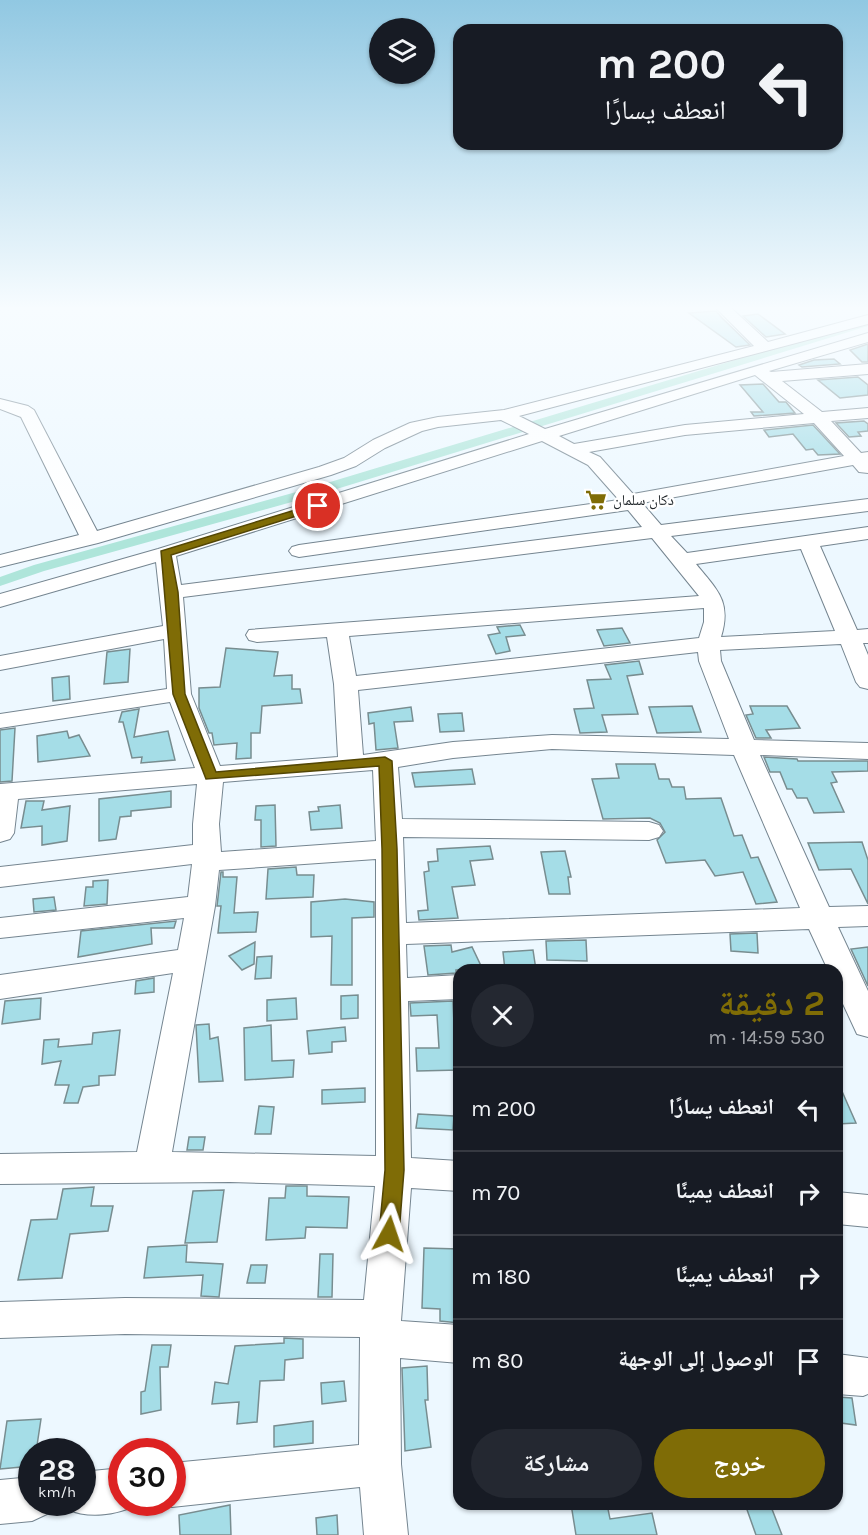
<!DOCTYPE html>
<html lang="ar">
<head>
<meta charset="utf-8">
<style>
  body { margin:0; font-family:Karla,"Noto Naskh Arabic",sans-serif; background:#242831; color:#f1f3f6; direction:rtl; height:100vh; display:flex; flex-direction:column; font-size:22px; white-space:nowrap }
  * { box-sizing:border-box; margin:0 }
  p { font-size:20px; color:#9ea1a6 }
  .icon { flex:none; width:33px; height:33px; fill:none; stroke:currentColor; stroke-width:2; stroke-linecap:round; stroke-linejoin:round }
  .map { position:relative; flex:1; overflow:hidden; direction:ltr }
  .panel { position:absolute; left:453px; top:964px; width:390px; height:546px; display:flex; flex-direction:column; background:#171b24; border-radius:18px; box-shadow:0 2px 4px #0004; direction:rtl }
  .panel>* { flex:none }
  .hud { position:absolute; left:453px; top:24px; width:390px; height:126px; border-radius:18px; box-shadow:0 2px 4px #0004; direction:rtl; background:#171b24; color:#f1f3f6; overflow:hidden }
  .tools { position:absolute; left:369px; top:18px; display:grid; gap:12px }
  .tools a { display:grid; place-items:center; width:66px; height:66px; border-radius:50%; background:#171b24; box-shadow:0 2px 4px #0004; font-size:30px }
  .speed { position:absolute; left:18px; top:1438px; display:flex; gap:12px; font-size:30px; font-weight:700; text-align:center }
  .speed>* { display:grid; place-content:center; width:78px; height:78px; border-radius:50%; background:#171b24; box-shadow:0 2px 4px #0004; line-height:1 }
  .speed small { font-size:15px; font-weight:400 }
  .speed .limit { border:9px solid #d22; background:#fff; color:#111 }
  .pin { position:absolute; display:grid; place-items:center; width:51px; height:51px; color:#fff; margin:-26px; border:3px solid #fff; border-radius:50%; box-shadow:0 2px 6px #0007 }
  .me { position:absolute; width:66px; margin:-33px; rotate:5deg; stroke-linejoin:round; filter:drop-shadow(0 0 4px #0008) }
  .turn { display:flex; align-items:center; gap:21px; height:126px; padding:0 18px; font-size:27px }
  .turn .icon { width:78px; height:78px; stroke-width:2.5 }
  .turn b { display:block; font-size:42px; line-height:51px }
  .round { display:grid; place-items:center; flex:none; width:63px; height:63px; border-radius:32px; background:#242831 }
  .head { display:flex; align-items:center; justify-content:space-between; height:102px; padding:0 18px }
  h1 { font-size:36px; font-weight:700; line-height:45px; color:#7f6c06 }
  .action { display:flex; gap:12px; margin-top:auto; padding:12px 18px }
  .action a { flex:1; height:69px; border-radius:36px; background:#7f6c06; color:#fff; font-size:24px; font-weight:700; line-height:69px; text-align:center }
  .action a+a { background:#242831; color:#f1f3f6 }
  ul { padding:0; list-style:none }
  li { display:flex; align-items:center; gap:18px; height:84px; padding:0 18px; border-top:2px solid #363941 }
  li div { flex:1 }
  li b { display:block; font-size:22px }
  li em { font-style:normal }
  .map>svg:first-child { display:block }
</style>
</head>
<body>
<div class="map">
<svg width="868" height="1535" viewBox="0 0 868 1535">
  <rect width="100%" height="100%" fill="#edf8ff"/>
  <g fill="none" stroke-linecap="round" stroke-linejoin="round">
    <polygon fill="#aee5da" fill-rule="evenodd" points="868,320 868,326 317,495 44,571 0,586 0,577 34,565 307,489"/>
  </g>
  <g fill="#a5dde7" stroke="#788d90" stroke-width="1.5">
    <polygon points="716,311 722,318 750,345 736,347 689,313"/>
    <polygon points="758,314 785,334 766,337 743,316"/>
    <polygon points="868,344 868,362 862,362 850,350"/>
    <polygon points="834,359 840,364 802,367 799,365 814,360"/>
    <polygon points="858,377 868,385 868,395 840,398 818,380"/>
    <polygon points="763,384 779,402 786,402 795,413 754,416 751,412 763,412 740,385"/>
    <polygon points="864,421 868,424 868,431 858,432 861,436 849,437 836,423"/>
    <polygon points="813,425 840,454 818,455 813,449 806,450 793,434 769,437 764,430"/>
    <polygon points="520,625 525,635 506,637 510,651 496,654 488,635 500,633 497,627"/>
    <polygon points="622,628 630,643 604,646 597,630"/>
    <polygon points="226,648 278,652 274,676 292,675 292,689 300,689 302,703 262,706 260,733 251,733 251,758 236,759 237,743 214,745 212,733 209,733 199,708 199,688 220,687"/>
    <polygon points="130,649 128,682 104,684 107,652"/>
    <polygon points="639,661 643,674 627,676 638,714 602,715 607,732 580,733 574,709 594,708 587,680 611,679 605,665"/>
    <polygon points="69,676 70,699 53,701 52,678"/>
    <polygon points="692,706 701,732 657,733 649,707"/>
    <polygon points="750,706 787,706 800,728 766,730 771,738 756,738 746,715 753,714"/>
    <polygon points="411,707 413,721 394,722 398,748 376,750 374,723 369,724 368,713"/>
    <polygon points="139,709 134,737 168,731 175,760 141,763 142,757 132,758 123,722 119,722 122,712"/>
    <polygon points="462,713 464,731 440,732 438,714"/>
    <polygon points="15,728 12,781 0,782 0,730"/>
    <polygon points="67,731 69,738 79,735 90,756 38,762 37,736"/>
    <polygon points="764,757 797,759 798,761 868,761 868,771 832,772 837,782 831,783 844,812 814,813 807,798 797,798 792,789 787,789 780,772 770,772"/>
    <polygon points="616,764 655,764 659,779 669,779 672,787 684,787 686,799 721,798 734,836 742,835 751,858 758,857 777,902 756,904 743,872 715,876 705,860 666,863 657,840 665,832 660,823 650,818 603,819 592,779 619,778"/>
    <polygon points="472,769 475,784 415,787 412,773"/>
    <polygon points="171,791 171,807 131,811 131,816 120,817 116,839 99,841 99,799"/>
    <polygon points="26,801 44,801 42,810 70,806 67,841 42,845 42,826 21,828"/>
    <polygon points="275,805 276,846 261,847 261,820 255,820 256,806"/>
    <polygon points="340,805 342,828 311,830 309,812 319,811 318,807"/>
    <polygon points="862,842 868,860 868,904 851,869 819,870 808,843"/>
    <polygon points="490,846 493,859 470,861 475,885 452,887 458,918 419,920 418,911 428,910 424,872 429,871 428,862 438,861 437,849"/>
    <polygon points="565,851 571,877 568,877 570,894 549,894 541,852"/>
    <polygon points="296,867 297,875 314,875 313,897 266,899 268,869"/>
    <polygon points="221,872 223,872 223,877 237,877 234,913 258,912 256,932 218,933 221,906 217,906"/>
    <polygon points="108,880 107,904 84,906 86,887 93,887 93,881"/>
    <polygon points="54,897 56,910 34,912 33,899"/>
    <polygon points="345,899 374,902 374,917 352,918 352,985 331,985 332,936 311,937 311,902"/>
    <polygon points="176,921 174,928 151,928 152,944 78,957 81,931"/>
    <polygon points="757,933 758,953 731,951 730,934"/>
    <polygon points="586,940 587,961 547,960 546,941"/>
    <polygon points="255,942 254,964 242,970 229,956"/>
    <polygon points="451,945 452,952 472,947 483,970 456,970 456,973 428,975 424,946"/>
    <polygon points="868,947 868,986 851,949"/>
    <polygon points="533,950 536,970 505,970 503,952"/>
    <polygon points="272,956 271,978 255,979 257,957"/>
    <polygon points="154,978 154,992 135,994 136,981"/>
    <polygon points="358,995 358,1018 341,1019 341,996"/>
    <polygon points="41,998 40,1019 2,1024 5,1001"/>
    <polygon points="296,998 297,1019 267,1021 267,1000"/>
    <polygon points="453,1001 455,1047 459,1047 459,1070 417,1071 416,1048 439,1048 437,1015 411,1016 410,1003"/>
    <polygon points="209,1024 210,1039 218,1037 223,1081 199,1082 196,1025"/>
    <polygon points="271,1025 272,1061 294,1060 293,1077 245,1080 244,1028"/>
    <polygon points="345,1027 346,1041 332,1042 332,1052 309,1054 307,1031"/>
    <polygon points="120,1030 115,1075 99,1076 99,1085 83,1087 78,1103 64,1103 69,1085 55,1085 61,1061 42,1064 44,1040 59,1039 58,1047 92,1044 93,1033"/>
    <polygon points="837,1080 856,1123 837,1124"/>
    <polygon points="365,1088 365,1102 322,1104 322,1090"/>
    <polygon points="259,1106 274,1107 271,1134 255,1134"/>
    <polygon points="418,1114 454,1116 453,1130 416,1128"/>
    <polygon points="189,1137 205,1137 203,1150 187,1150"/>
    <polygon points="286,1186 307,1186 307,1196 349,1197 347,1228 306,1227 305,1238 266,1240 269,1198 285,1198"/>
    <polygon points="94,1187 91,1206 113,1206 108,1231 70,1234 62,1278 18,1280 31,1220 57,1219 63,1189"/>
    <polygon points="224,1190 217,1242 185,1243 193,1191"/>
    <polygon points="187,1245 186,1262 223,1264 219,1297 201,1296 203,1275 144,1278 148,1247"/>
    <polygon points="424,1248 459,1249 459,1323 440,1321 440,1309 422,1308"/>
    <polygon points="320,1254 333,1254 332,1297 318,1297"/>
    <polygon points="251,1265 267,1265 265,1283 247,1283"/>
    <polygon points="284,1338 303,1339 303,1358 285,1360 284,1380 260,1381 257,1422 237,1424 239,1402 212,1404 215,1382 228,1384 235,1346 284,1343"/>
    <polygon points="152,1345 171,1345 168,1367 160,1367 161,1410 141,1414 141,1392 145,1391"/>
    <polygon points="427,1366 428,1400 425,1400 431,1447 405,1451 402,1368"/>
    <polygon points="344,1381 346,1401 322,1404 321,1383"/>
    <polygon points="838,1397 852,1398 856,1425 841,1423"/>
    <polygon points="41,1419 36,1452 32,1452 32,1466 0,1469 7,1421"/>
    <polygon points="313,1421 313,1443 274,1447 274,1426"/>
    <polygon points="571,1504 607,1504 610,1519 652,1513 657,1535 576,1535"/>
    <polygon points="745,1504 770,1504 782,1535 756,1535"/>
    <polygon points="230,1505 231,1535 180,1535 179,1515"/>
    <polygon points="337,1515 338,1535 317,1535 316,1518"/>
  </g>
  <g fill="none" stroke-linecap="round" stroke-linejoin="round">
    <defs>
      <g id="minor">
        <path d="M715 307H730L768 342 868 315V324L519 416 545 429 868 333V342L769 371 771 372 868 364V374L782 381 822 412 868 408V418L831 421 861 453 868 452V473L859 472 853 465 642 503 661 525 868 499V511L671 536 687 553 868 527V539L820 546 857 630 868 629V643H863L868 655V689L860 687 856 682 841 644 720 650 721 661 754 740 868 743V759L760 755 829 907 868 906V926L838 927 868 991V1037L857 1034 837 991V970H828L809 929 406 944 407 978 459 975V999L408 1001 411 1158 459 1161V1191L411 1188 401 1321 459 1325V1363L400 1358 401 1464 408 1535H364L360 1487 172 1507 163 1503H172V1463L359 1445 360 1337 125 1334 0 1338V1302L125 1298 364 1300 375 1186 230 1182 0 1184V1154L137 1152 173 973 0 999V975L178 950 184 918 0 938V918L188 897 192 864 0 887V867L193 845V824L197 784 18 799 14 833 10 839 0 842V784L195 768 170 702 0 728V714L167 689 164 639 0 670V656L163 626 156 562 0 607V594L158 549 529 434 501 420 438 427 422 431 385 448 356 466 331 475 98 543 0 567V555L79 535 21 417 0 409V399L28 406 34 410 97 531 319 467 344 458 373 440 410 423 438 417 504 410 754 346ZM755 375 804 414 685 425 574 444 559 436ZM814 423 844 456 633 494 600 457 589 452 685 435ZM542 441 588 465 619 500 299 545 292 547 289 551 292 555 299 557 628 510 642 527 181 585 176 556ZM652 538 699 596 249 630 246 635 249 640 257 642 327 637 334 684 338 757 220 766 191 694 183 597ZM801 549 835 631 721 637C732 601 717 590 696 564ZM704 608V622L699 638 356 676 349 636ZM698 652 699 661 729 739 552 735 453 742 363 755 358 690ZM552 749 734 755 800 908 406 923 403 837 649 840 659 837 663 831 659 825 649 822 402 819 398 767 453 758ZM373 770 376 841 221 852 219 824 223 782ZM376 859V1156L172 1152 215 906 219 870Z"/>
        <polygon points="837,1192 868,1195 868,1227 837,1224"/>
        <polygon points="837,1354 868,1358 868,1394 863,1396 837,1394"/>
        <path d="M122 1468V1503H138L137 1505C115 1515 89 1519 67 1509L64 1503H82V1472Z"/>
        <polygon points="32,1477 32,1503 52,1503 47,1514 32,1521 0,1524 0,1480"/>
      </g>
    </defs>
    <use href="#minor" stroke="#758590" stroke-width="2"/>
    <use href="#minor" fill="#fff" fill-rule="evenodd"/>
  </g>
  <linearGradient id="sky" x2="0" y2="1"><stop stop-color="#91c8e2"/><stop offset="0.59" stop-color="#f7fcff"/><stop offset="1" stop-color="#f7fcff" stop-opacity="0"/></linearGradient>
  <rect width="868" height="522" fill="url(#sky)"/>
  <polygon fill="#7f6c06" stroke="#534604" stroke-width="1.5" points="318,503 324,506 322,508 171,555 178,592 185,694 216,772 385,757 392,761 397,849 404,1170 399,1234 396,1240 389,1243 382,1240 379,1234 385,1170 382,849 379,766 206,779 173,694 161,551"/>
  <defs>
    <symbol id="supermarket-bare" viewBox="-9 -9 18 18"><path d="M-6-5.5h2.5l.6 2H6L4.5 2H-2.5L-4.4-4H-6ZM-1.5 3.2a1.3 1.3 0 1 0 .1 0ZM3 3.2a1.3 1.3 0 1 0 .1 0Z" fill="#7f6c06" stroke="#fff" stroke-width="2.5" paint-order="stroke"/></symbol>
  </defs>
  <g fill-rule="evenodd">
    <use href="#supermarket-bare" x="581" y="485" width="30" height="30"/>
  </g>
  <g text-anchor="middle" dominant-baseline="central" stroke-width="4.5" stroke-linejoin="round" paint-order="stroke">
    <g font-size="15" fill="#20262a" stroke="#fff" text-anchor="start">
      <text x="613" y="500">دكان سلمان</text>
    </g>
  </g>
</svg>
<div class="tools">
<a><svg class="icon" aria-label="layers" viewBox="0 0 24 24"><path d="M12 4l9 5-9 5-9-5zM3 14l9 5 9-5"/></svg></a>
</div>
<div class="speed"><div>28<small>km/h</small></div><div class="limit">30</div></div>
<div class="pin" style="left:318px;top:506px;background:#d93025"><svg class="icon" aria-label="arrive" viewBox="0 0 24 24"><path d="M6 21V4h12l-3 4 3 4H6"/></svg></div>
<svg class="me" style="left:389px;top:1234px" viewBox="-20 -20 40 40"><path d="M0-17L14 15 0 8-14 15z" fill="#7f6c06" stroke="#fff" stroke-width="4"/></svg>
<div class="hud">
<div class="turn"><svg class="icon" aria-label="left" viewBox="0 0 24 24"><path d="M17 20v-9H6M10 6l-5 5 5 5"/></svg><div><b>200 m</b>انعطف يسارًا</div></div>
</div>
<section class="panel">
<div class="head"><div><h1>2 دقيقة</h1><p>530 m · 14:59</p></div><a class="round"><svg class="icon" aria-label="close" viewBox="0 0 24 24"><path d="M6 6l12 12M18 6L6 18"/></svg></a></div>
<ul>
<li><svg class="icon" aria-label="left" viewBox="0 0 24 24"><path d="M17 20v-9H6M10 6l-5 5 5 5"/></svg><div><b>انعطف يسارًا</b></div><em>200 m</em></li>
<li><svg class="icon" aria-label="right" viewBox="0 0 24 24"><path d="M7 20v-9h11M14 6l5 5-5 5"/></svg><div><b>انعطف يمينًا</b></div><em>70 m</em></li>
<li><svg class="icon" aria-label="right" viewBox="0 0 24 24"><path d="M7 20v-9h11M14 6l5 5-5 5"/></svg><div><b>انعطف يمينًا</b></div><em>180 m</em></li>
<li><svg class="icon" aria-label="arrive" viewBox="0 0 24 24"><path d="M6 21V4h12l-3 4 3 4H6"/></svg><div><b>الوصول إلى الوجهة</b></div><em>80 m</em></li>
</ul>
<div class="action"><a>خروج</a><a>مشاركة</a></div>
</section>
</div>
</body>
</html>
